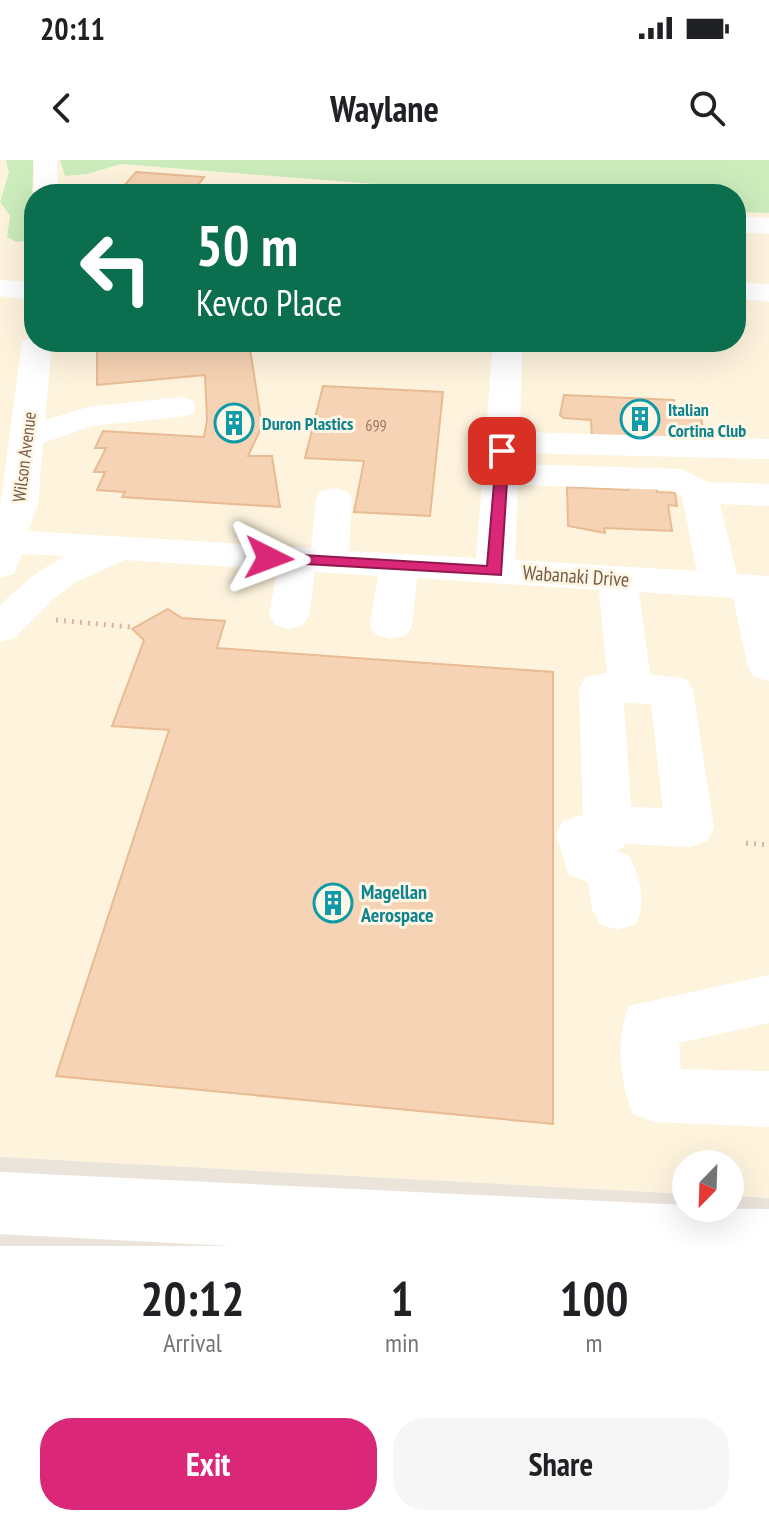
<!DOCTYPE html>
<html lang="en">
<head>
<meta charset="utf-8">
<style>
  body { margin:0; font-family:"PT Sans Narrow",sans-serif; background:#f6f6f6; color:#202124; height:100vh; display:flex; flex-direction:column; font-size:30px; white-space:nowrap }
  * { box-sizing:border-box; margin:0 }
  p { font-size:26px; color:#757577 }
  .icon { flex:none; width:44px; height:44px; fill:none; stroke:currentColor; stroke-width:2; stroke-linecap:round; stroke-linejoin:round }
  .map { position:relative; height:1086px; overflow:hidden }
  .side { display:flex; flex-direction:column; background:#fff; flex:1 }
  .side>* { flex:none }
  .top-card { position:absolute; left:24px; top:24px; width:722px; height:168px; border-radius:32px; box-shadow:0 8px 32px #0002; background:#0b6e4f; color:#fff; overflow:hidden }
  .needle { width:52px; rotate:203deg }
  .fabs { position:absolute; left:672px; top:990px; display:grid; gap:16px }
  .fabs a { display:grid; place-items:center; width:72px; height:72px; border-radius:50%; background:#fff; box-shadow:0 8px 32px #0002; font-size:40px }
  .pin { position:absolute; display:grid; place-items:center; width:68px; height:68px; color:#fff; margin:-34px; border-radius:16px; box-shadow:0 4px 12px #0006 }
  .me { position:absolute; width:88px; margin:-44px; rotate:93deg; stroke-linejoin:round; filter:drop-shadow(0 0 6px #0008) }
  .turn { display:flex; align-items:center; gap:28px; height:168px; padding:0 40px; font-size:36px }
  .turn .icon { width:104px; height:104px; stroke-width:2.5 }
  .turn b { display:block; font-size:56px; line-height:68px }
  .eta { display:flex; justify-content:space-evenly; align-items:center; height:136px; text-align:center }
  .eta b { font-size:48px; font-weight:700; line-height:56px }
  .cta { display:flex; gap:16px; margin-top:auto; padding:16px 40px }
  .cta a { flex:1; height:92px; border-radius:32px; background:#db2777; color:#fff; font-size:32px; font-weight:700; line-height:92px; text-align:center }
  .cta a+a { background:#f6f6f6; color:#202124 }
  .status { display:flex; justify-content:space-between; align-items:center; height:56px; padding:0 40px; background:#fff; direction:ltr }
  .status svg { height:22px; fill:currentColor }
  header { display:flex; justify-content:space-between; align-items:center; height:104px; padding:0 40px; background:#fff; font-size:36px; font-weight:700 }
  .map>svg:first-child { display:block }
</style>
</head>
<body>
<div class="status"><b>20:11</b><svg viewBox="0 0 49 12"><path d="M0 12V9h3v3zM5 12V6h3v6zM10 12V3h3v9zM15 12V0h3v12zM26 1h20v11H26zM47 4h2v5h-2z"/></svg></div>
<header><svg class="icon" aria-label="back" viewBox="0 0 24 24"><path d="M15 5l-7 7 7 7"/></svg>Waylane<svg class="icon" aria-label="search" viewBox="0 0 24 24"><circle cx="10" cy="10" r="6"/><path d="M15 15l6 6"/></svg></header>
<div class="map">
<svg width="769" height="1086" viewBox="0 0 769 1086">
  <rect width="100%" height="100%" fill="#fef4de"/>
  <polygon fill="#ebe4db" points="0,997 686,1034 686,1048 730,1048 730,1036 769,1038 769,1086 0,1086"/>
  <g fill="#ccecbc">
    <polygon points="6,0 34,0 29,80 17,82 7,77 10,56 0,42 9,12"/>
    <polygon points="60,0 769,0 769,53 736,52 736,34 502,34 121,4 87,14 65,16"/>
  </g>
  <g fill="#f6d3b4" stroke="#e9bb93" stroke-width="2">
    <polygon points="136,12 204,17 191,34 117,34"/>
    <polygon points="97,182 249,182 262,266 248,296 272,296 280,347 122,337 125,332 97,330 105,312 94,312 106,288 95,288 103,271 204,277 207,260 205,215 97,225"/>
    <polygon points="633,182 710,182 711,188 665,186"/>
    <polygon points="323,226 443,232 430,356 354,352 364,301 305,298"/>
    <polygon points="564,235 674,240 675,245 699,247 706,283 592,278 591,260 564,258 560,255"/>
    <polygon points="626,319 656,321 657,332 675,333 677,346 668,345 672,371 604,368 605,373 568,366 567,327 628,330"/>
    <polygon points="168,449 182,458 225,461 217,488 553,512 553,964 56,916 169,570 112,566 144,480 132,469"/>
  </g>
  <g fill="none" stroke-linecap="round" stroke-linejoin="round">
    <g stroke="#dab797" stroke-width="5" stroke-dasharray="2 6" stroke-linecap="butt">
      <polyline points="56,460 130,467"/>
      <polyline points="746,683 769,685"/>
    </g>
    <g fill="#fff" fill-rule="evenodd">
      <polygon points="33,0 57,0 58,34 34,34"/>
      <polygon points="736,56 769,58 769,74 736,72"/>
      <polygon points="0,120 34,122 34,140 0,136"/>
      <polygon points="736,122 769,124 769,142 736,138"/>
      <path d="M34 174V182H52L45 260 88 247 180 237 192 240 196 247 192 254 180 257 92 266 43 283 38 344 28 371 311 388 316 339 321 331 334 328 347 331 352 339 349 391 476 398 492 194 496 187H518L522 194 520 272 769 279V299L519 293 518 304 681 309 708 322 769 324V346L720 344 737 414 769 416V521L754 517 748 507 733 438 639 432 650 514 686 519 693 530 714 668 707 681 690 687 627 684 617 691 629 696C640 717 647 742 636 764L618 770 600 764 592 749 588 722 568 714 556 674 563 661 583 655 579 528 586 517 607 513 599 430 417 418 412 466 406 475 391 479 376 475 370 466 378 416 315 412 309 456 303 465 289 469 275 465 269 456 277 410 125 400 76 422 51 441 15 478 0 482V445L35 414 65 396 22 394 14 414 0 418V348L22 182ZM518 325 672 330 682 337 697 411 515 400ZM624 543 651 544 663 648 631 647Z"/>
      <path d="M769 815V863L679 883 681 909 769 911V967L654 962 633 954C620 924 615 877 629 846Z"/>
      <polygon points="0,1012 686,1045 686,1048 769,1049 769,1086 231,1086 0,1074"/>
    </g>
  </g>
  <polygon fill="#db2777" stroke="#8e194d" stroke-width="2" points="497,288 509,291 501,415 269,402 261,398 269,393 487,406"/>
  <defs>
    <symbol id="building-ring" viewBox="-11 -11 22 22"><circle r="9.5" fill="#fff7e6" stroke="#0f9aa8" stroke-width="1.5"/><path d="M-4-6H4V6H1V3H-1V6H-4ZM-2.5-4.3h1.7v1.8h-1.7ZM.8-4.3h1.7v1.8H.8ZM-2.5-1h1.7V.8h-1.7ZM.8-1h1.7V.8H.8Z" fill="#0f9aa8"/></symbol>
  </defs>
  <g fill-rule="evenodd">
    <use href="#building-ring" x="618" y="237" width="44" height="44"/>
    <use href="#building-ring" x="212" y="241" width="44" height="44"/>
    <use href="#building-ring" x="311" y="721" width="44" height="44"/>
  </g>
  <g text-anchor="middle" dominant-baseline="central" stroke-width="6" stroke-linejoin="round" paint-order="stroke">
    <g font-size="16" fill="#967861">
      <text x="376" y="265">699</text>
    </g>
    <g font-size="18" font-weight="bold" fill="#0d838f" stroke="#fff7e6" text-anchor="start">
      <text x="668" y="249">Italian<tspan x="668" dy="21">Cortina Club</tspan></text>
      <text x="262" y="263">Duron Plastics</text>
    </g>
    <g font-size="18" fill="#765a45" stroke="#fff7e6">
      <text transform="translate(24 297) rotate(-83)">Wilson Avenue</text>
    </g>
    <g font-size="20" fill="#765a45" stroke="#fff7e6">
      <text transform="translate(576 416) rotate(4)">Wabanaki Drive</text>
    </g>
    <g font-size="20" font-weight="bold" fill="#0d838f" stroke="#fff7e6" text-anchor="start">
      <text x="361" y="732">Magellan<tspan x="361" dy="23">Aerospace</tspan></text>
    </g>
  </g>
</svg>
<div class="fabs">
<a><svg class="needle" viewBox="-14 -14 28 28"><path d="M0-13l5 13h-10z" fill="#e53935"/><path d="M0 13l5-13h-10z" fill="#757577"/></svg></a>
</div>
<div class="pin" style="left:502px;top:291px;background:#d93025"><svg class="icon" aria-label="arrive" viewBox="0 0 24 24"><path d="M6 21V4h12l-3 4 3 4H6"/></svg></div>
<svg class="me" style="left:269px;top:398px" viewBox="-20 -20 40 40"><path d="M0-17L14 15 0 8-14 15z" fill="#db2777" stroke="#fff" stroke-width="4"/></svg>
<div class="top-card">
<div class="turn"><svg class="icon" aria-label="left" viewBox="0 0 24 24"><path d="M17 20v-9H6M10 6l-5 5 5 5"/></svg><div><b>50 m</b>Kevco Place</div></div>
</div>
</div>
<section class="side">
<div class="eta">
<div><b>20:12</b><p>Arrival</p></div>
<div><b>1</b><p>min</p></div>
<div><b>100</b><p>m</p></div>
</div>
<div class="cta"><a>Exit</a><a>Share</a></div>
</section>
</body>
</html>
